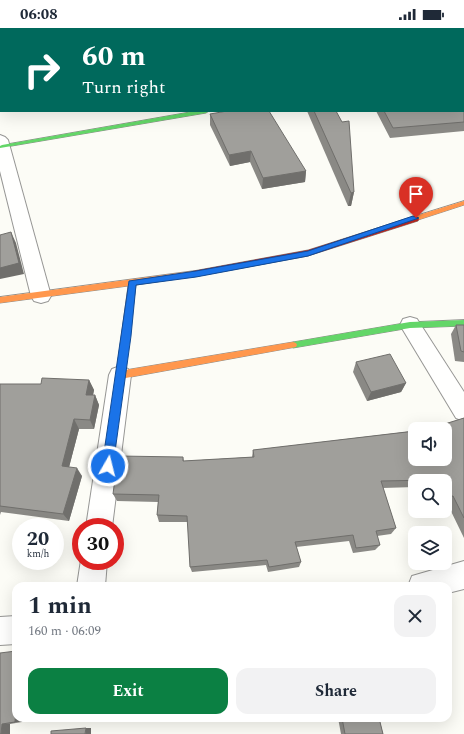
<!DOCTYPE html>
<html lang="en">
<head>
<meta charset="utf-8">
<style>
  body { margin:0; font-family:Spectral,serif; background:#f2f2f3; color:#1f2937; height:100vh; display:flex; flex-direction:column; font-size:15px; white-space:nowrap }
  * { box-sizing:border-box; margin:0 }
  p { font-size:13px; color:#747a83 }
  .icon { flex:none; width:22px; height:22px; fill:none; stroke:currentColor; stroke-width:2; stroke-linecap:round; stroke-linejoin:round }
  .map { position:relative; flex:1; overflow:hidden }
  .side { position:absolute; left:12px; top:554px; width:440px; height:140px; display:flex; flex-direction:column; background:#fff; border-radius:12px; box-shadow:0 4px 16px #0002 }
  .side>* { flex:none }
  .hud { position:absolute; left:0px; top:0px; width:464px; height:84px; box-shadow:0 4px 16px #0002; background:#00695c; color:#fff; overflow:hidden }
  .fabs { position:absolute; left:408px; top:394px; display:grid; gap:8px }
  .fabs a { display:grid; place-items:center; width:44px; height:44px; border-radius:8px; background:#fff; box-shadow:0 4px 16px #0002; font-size:20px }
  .speed { position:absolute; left:12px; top:490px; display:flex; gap:8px; font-size:20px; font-weight:700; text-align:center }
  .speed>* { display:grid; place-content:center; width:52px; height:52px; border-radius:50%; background:#fff; box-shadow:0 4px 16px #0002; line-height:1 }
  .speed small { font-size:10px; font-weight:400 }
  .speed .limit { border:6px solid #d22; background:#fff; color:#111 }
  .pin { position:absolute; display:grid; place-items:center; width:34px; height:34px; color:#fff; margin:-41px -17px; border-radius:50% 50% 50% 0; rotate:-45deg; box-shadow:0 0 4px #0007 }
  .pin .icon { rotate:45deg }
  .me { position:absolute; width:44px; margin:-22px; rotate:8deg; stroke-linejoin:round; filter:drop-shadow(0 0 3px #0008) }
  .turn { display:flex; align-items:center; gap:14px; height:84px; padding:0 16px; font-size:18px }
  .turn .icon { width:52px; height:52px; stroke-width:2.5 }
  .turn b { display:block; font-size:28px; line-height:34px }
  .round { display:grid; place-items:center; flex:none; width:42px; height:42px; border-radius:12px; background:#f2f2f3 }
  .summary { display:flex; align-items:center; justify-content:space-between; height:68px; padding:0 16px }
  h1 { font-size:24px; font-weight:700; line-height:30px }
  .cta { display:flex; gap:8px; margin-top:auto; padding:8px 16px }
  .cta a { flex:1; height:46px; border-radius:12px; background:#0b8043; color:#fff; font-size:16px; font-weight:700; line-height:46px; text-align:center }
  .cta a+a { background:#f2f2f3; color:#1f2937 }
  .status { display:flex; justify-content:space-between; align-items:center; height:28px; padding:0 20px; background:#fff; direction:ltr }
  .status svg { height:11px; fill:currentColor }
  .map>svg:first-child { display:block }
</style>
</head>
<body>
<div class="status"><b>06:08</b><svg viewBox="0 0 49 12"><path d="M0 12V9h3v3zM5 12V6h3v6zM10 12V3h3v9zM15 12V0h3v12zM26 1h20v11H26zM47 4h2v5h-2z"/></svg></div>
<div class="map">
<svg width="464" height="706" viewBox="0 0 464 706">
  <rect width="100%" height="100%" fill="#fcfcf6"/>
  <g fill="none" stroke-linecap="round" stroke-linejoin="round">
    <defs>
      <g id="street">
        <polygon points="0,0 8,0 1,1 0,5"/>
        <rect x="463" y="35" width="1" height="8"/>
        <polygon points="0,107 5,109 8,112 51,268 48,273 41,275 34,273 31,268 0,143"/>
        <polygon points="410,289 417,291 464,364 464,393 456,390 400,297 403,291"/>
        <polygon points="120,338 128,341 131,347 112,499 86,499 109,347 112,341"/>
        <polygon points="81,532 107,533 105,558 77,558"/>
        <polygon points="464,533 464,561 448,565 448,558 408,558 412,548"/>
        <polygon points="16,588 16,616 0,617 0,589"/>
      </g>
      <g id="fast">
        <polygon points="196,83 209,83 206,85 0,120 0,118 2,117"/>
        <polygon points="464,292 464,298 410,300 293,320 289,317 293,314 410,294"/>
      </g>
      <g id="slow">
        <polygon points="464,173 464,177 415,193 411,191 412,189"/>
        <polygon points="193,243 196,244 197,246 196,248 136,257 125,342 293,314 296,315 297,317 296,319 120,351 117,350 116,347 128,258 0,275 0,269"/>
      </g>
      <polygon id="jam" points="412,189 415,189 419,191 418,193 308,228 193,249 189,246 193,243 308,222"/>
    </defs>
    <use href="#street" stroke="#969694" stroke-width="2"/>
    <use href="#fast" stroke="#8d8d8a" stroke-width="1"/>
    <use href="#slow" stroke="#8d8d8a" stroke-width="1"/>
    <use href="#jam" stroke="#8d8d8a" stroke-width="1"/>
    <use href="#street" fill="#fffffe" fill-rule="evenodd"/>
    <use href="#fast" fill="#63d668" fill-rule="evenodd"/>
    <use href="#slow" fill="#ff974d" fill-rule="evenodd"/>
    <use href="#jam" fill="#b3261e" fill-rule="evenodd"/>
  </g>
  <g fill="#8a8985" fill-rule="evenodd">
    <polygon points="464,52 464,103 390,110 376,83 463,83"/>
    <polygon points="307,83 336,83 354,164 351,178 348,178"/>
    <polygon points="210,86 306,143 305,154 262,161 250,134 230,138 210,97"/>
    <polygon points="456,297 464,297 464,334 455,333 451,306"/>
    <polygon points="356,334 406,355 401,364 367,373 353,344"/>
    <polygon points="89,352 94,362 93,367 95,367 99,377 94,401 79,401 69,439 82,448 69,493 1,484 0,487 0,356 41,356"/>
    <path d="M464 390V510L447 475H445V453H415V459L383 460 396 500 391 506 377 508 380 517 375 522 353 525 349 513 296 519 301 534 299 539 268 544 266 537 192 544 190 539 188 494H159L157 487 158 474 117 473 113 466 183 429 184 433 252 429 253 422 413 403 415 401 435 399ZM415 401 445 431H415Z"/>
    <polygon points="0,625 22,694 10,696 10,706 0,706"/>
    <polygon points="338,690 379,690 383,706 341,706"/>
  </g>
  <g fill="#706f6c">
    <polygon points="251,123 250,134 230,138 229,127"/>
    <polygon points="306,143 305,154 262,161 263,150"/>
    <polygon points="354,164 351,178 348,178 351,165"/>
    <polygon points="11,204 16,215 24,246 0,251 0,240"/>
    <polygon points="89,352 94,362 91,377 86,367"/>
    <polygon points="406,355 401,364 367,373 371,364"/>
    <polygon points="95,367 99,377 94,401 90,392"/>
    <polygon points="74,391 79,401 67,447 62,438"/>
    <polygon points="77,440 82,448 69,493 63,486"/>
    <polygon points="16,679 16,690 23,690 22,694 15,694"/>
    <polygon points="2,696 10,696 10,706 1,706"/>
    <polygon points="86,700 91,700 91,706 85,706"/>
  </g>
  <g fill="#a09f9b" stroke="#706f6c">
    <rect x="3" y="0" width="29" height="1"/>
    <polygon points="463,52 464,52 464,94 393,100 384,83 463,83"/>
    <polygon points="227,83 269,83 306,143 263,150 251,123 229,127 210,86"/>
    <polygon points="314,83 336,83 342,94 349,93 354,164 351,165"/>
    <polygon points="11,204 19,235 0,240 0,207"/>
    <polygon points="456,297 464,297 464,324 461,323"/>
    <polygon points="390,326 406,355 371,364 356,334"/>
    <polygon points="42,350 89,352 86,367 95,367 90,392 74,391 62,438 77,440 63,486 0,478 0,356 41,356"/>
    <polygon points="464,390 464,490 453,468 445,469 445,453 433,453 432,452 381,453 396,500 376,503 380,517 356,520 353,507 295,514 301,534 269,539 267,532 190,539 187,488 157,487 159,467 113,466 118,428 183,429 183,433 254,429 253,422 415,403 415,431 445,431 445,401 415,401 415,402 415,401 435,399"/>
    <polygon points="16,623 16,679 15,694 2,696 1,706 0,706 0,625"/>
    <polygon points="342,690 379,690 383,706 345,706"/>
    <polygon points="86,700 85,706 51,706 51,703"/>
  </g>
  <polygon fill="#1a73e8" stroke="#114b97" points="413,188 419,190 308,228 196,249 136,257 131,308 113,438 111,442 104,442 102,438 129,253 196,243 308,223"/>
</svg>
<div class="fabs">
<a><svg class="icon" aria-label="sound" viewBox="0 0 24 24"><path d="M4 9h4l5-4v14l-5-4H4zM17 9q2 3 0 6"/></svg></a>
<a><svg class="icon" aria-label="search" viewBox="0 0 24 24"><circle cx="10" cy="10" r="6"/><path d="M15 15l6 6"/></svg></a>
<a><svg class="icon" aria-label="layers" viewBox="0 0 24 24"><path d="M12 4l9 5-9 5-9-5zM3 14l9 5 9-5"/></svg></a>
</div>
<div class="speed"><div>20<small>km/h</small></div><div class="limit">30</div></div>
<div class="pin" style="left:416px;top:190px;background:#d93025"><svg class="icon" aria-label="arrive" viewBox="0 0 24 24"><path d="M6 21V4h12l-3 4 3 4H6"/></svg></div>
<svg class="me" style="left:108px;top:438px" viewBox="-20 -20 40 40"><circle r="17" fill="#1a73e8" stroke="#fff" stroke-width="3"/><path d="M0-11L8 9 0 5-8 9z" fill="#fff"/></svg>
<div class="hud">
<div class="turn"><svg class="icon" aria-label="right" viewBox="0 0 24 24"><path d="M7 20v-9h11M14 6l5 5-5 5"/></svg><div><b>60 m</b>Turn right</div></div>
</div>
<section class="side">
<div class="summary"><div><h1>1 min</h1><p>160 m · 06:09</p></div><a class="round"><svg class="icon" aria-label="close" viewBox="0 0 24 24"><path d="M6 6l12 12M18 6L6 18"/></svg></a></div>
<div class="cta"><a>Exit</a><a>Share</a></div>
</section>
</div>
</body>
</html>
